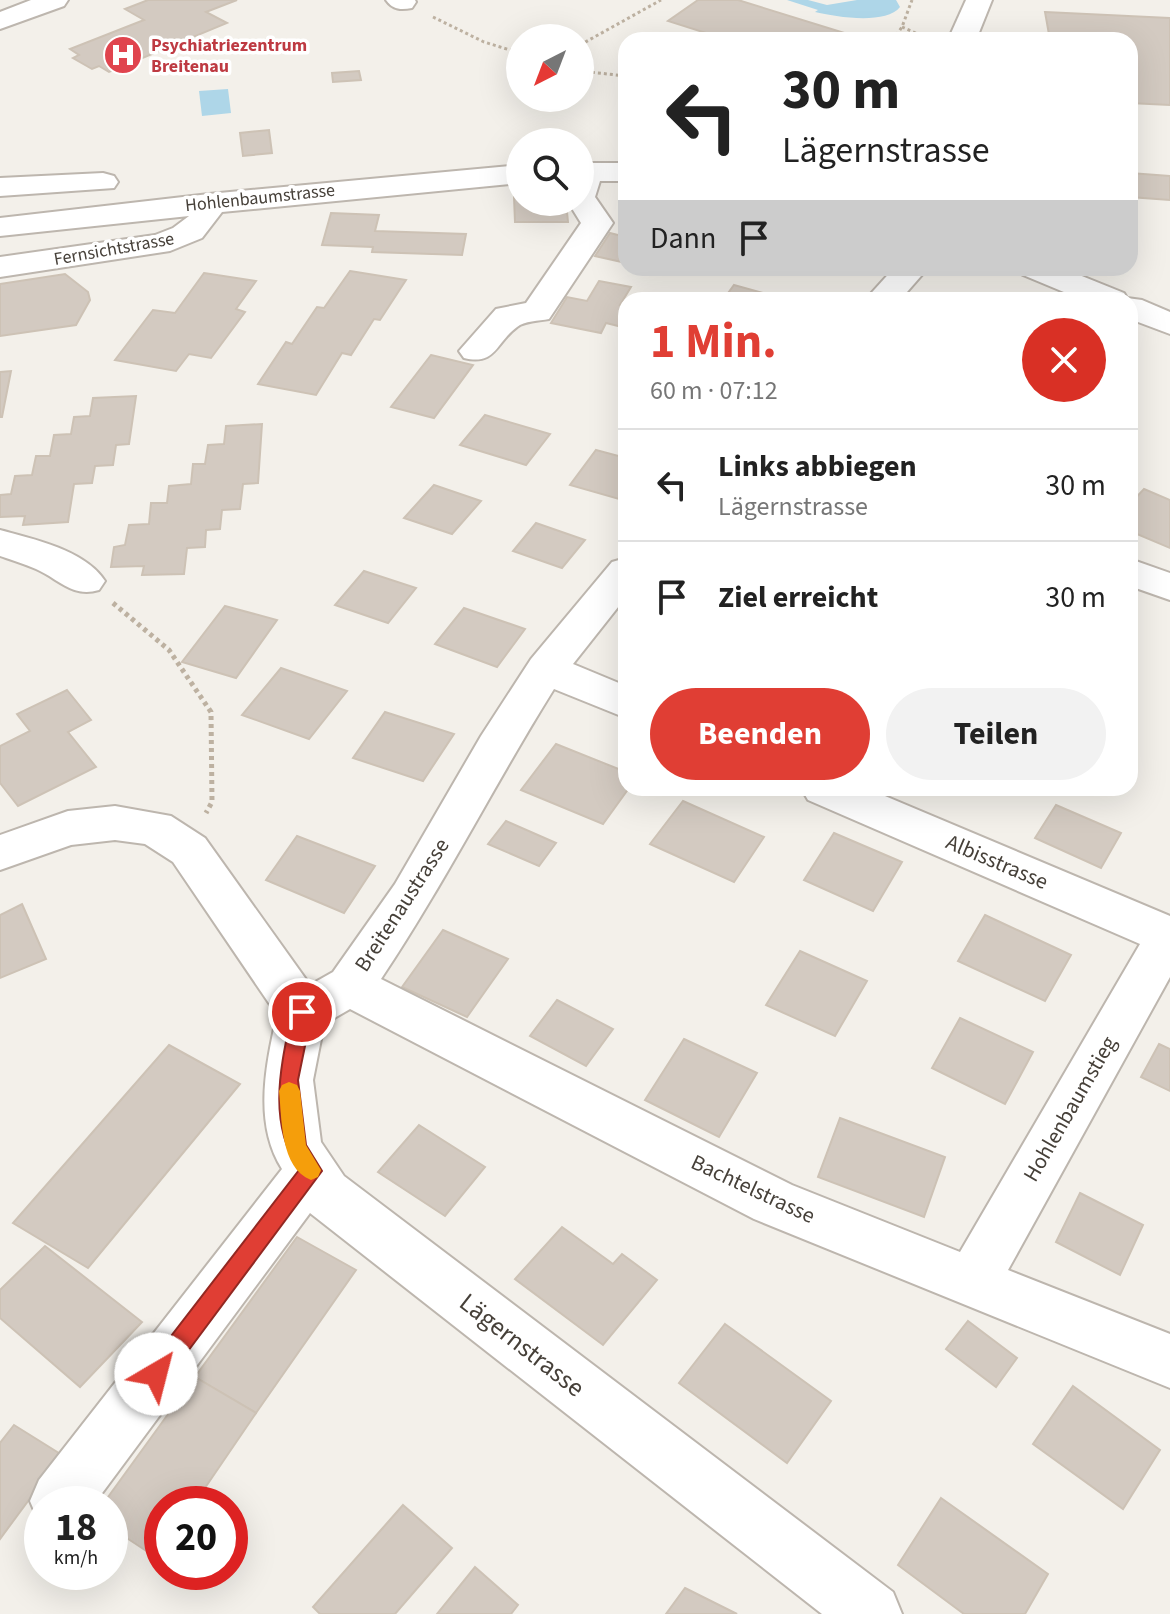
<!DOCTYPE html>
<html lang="de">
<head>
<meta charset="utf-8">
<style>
  body { margin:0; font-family:"Source Sans 3",sans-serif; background:#f2f2f2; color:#222; height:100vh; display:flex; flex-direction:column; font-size:30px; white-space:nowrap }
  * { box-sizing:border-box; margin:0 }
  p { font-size:26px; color:#767676 }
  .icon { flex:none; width:44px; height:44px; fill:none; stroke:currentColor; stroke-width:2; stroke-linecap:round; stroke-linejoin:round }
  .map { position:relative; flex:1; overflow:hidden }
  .panel { position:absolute; left:618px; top:292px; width:520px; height:504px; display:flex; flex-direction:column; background:#fff; border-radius:24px; box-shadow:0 8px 32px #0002 }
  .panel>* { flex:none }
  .hud { position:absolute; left:618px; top:32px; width:520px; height:244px; border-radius:24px; box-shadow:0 8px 32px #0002; background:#fff; color:#222; overflow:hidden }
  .needle { width:52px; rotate:222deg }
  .buttons { position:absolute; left:506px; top:24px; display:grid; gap:16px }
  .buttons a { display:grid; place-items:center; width:88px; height:88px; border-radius:50%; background:#fff; box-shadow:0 8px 32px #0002; font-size:40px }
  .speed { position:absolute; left:24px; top:1486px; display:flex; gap:16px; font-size:40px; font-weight:700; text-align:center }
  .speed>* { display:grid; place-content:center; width:104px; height:104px; border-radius:50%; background:#fff; box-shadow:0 8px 32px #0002; line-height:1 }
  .speed small { font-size:20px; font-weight:400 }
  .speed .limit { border:12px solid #d22; background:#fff; color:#111 }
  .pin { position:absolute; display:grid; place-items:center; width:68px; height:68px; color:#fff; margin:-34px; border:4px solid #fff; border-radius:50%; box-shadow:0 2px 8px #0007 }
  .me { position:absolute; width:88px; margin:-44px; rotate:37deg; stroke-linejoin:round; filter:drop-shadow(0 0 6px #0008) }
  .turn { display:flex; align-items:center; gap:28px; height:168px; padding:0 32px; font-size:36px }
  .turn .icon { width:104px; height:104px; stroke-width:2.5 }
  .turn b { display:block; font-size:56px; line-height:68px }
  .then { display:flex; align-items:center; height:76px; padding:0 32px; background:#0003; gap:16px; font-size:30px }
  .round { display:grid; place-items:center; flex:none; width:84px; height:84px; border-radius:42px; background:#f2f2f2 }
  .summary { display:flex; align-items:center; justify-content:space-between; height:136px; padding:0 32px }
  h1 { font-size:48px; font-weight:700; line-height:60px; color:#e03e34 }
  .primary-button { display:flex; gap:16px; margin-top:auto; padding:16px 32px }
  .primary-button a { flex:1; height:92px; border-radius:48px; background:#e03e34; color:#fff; font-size:32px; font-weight:700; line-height:92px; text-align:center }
  .primary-button a+a { background:#f2f2f2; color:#222 }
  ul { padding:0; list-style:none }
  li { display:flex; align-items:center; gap:24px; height:112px; padding:0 32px; border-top:2px solid #e0e0e0 }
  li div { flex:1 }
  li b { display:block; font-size:30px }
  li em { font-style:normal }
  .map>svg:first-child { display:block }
</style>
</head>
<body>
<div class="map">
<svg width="1170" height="1614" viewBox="0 0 1170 1614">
  <rect width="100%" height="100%" fill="#f3f0ea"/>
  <g fill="#aed6e8">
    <path d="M787 0H808L827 5 857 0H896L900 7C886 25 836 17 815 12L818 10Z"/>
    <polygon points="228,89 231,113 202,116 199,91"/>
  </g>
  <g fill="#d3cac1" stroke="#cdc2b5" stroke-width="2">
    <polygon points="148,0 237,0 206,12 227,23 109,72 99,66 92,69 73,58 79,55 70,49 144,20 125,9"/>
    <polygon points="698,0 738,0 867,40 728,40 668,21"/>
    <polygon points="1045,12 1170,18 1170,105 1130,103 1130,40 1050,40"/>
    <polygon points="359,71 361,80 333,82 332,73"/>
    <polygon points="269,130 272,153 243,156 240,133"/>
    <polygon points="1130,173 1170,176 1170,200 1130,197"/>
    <polygon points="514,197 520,197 520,202 566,202 568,222 515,222"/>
    <polygon points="331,213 379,215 375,231 466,234 462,255 372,252 373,247 322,245"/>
    <polygon points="610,233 626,237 626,263 595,256"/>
    <polygon points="350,271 406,280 380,320 374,319 351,355 342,353 316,395 258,384 286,342 292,344 317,307 324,308"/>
    <polygon points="204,273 256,281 236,309 245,312 211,358 189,354 176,371 115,360 153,310 175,313"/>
    <polygon points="65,274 88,292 90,300 76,325 0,336 0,284"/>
    <polygon points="599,281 631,287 620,305 626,306 626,328 606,323 601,333 551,323 567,297 587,301"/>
    <polygon points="734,285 788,300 723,300"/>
    <polygon points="431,355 473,365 434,418 391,407"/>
    <polygon points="11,371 2,417 0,417 0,372"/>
    <polygon points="136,396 129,444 116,445 113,465 95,466 92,483 74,484 68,522 23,525 25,516 0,517 0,495 11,494 15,476 32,475 36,456 50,456 54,435 71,434 74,417 90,416 93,398"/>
    <polygon points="485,415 550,434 526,465 460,445"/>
    <polygon points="262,424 258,483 243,484 240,509 222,510 220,529 206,530 205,547 187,548 184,574 142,575 144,566 111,567 114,547 125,545 129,525 149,524 151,503 167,503 169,486 191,484 193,464 205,464 208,445 224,444 226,426"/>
    <polygon points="596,450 626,458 626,501 570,485"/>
    <polygon points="434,485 481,501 452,534 404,518"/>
    <polygon points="1144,489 1170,500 1170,548 1130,531 1130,504"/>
    <polygon points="536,523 585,540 562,568 513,551"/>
    <polygon points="364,571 416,588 388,623 335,605"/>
    <polygon points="225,606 277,620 236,678 182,662"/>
    <polygon points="464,608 525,629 497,667 435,644"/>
    <polygon points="281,668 347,691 309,739 242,715"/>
    <polygon points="67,690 91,720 68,732 96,767 18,806 0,783 0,746 30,731 17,714"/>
    <polygon points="385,712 454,734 423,781 353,758"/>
    <polygon points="556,744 626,772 626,788 629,788 603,824 521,790"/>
    <polygon points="683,801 764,837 734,882 650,844"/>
    <polygon points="1056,805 1121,833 1101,868 1035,838"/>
    <polygon points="506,821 556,843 539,866 488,844"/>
    <polygon points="834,833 902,862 873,911 804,880"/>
    <polygon points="297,836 375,866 344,913 266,880"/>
    <polygon points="22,904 46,959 0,978 0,915"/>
    <polygon points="985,915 1071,955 1045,1001 958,961"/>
    <polygon points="443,930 508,959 467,1017 402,987"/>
    <polygon points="800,951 867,981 835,1036 766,1005"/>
    <polygon points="557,1000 613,1029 586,1066 530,1036"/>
    <polygon points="960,1018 1033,1052 1005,1104 932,1068"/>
    <polygon points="684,1039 757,1073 719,1137 645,1100"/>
    <polygon points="1159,1044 1170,1049 1170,1091 1141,1077"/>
    <polygon points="169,1045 240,1084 88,1268 13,1223"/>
    <polygon points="840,1118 945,1157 924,1217 818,1177"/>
    <polygon points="419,1125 485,1167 445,1216 378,1172"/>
    <polygon points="1080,1193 1143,1225 1120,1275 1056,1242"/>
    <polygon points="562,1227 613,1264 622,1254 657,1280 603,1345 515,1279"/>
    <polygon points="297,1237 356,1270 256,1413 195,1377"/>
    <polygon points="45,1246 142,1322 80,1387 0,1318 0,1290"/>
    <polygon points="968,1321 1017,1358 996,1387 946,1349"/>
    <polygon points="725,1324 831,1401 787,1463 679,1383"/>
    <polygon points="195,1377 256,1413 194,1504 162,1504 162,1551 157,1558 110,1527 110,1504 103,1504"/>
    <polygon points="1073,1386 1160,1450 1123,1509 1033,1444"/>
    <polygon points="14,1425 62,1455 0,1539 0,1443"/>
    <polygon points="941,1498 1048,1574 1025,1614 964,1614 898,1565"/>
    <polygon points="403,1505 452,1548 395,1614 320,1614 313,1607"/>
    <polygon points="475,1567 518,1605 511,1614 437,1614"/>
    <polygon points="685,1588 737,1614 666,1614"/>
  </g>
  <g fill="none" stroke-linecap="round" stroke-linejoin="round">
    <defs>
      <g id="minor">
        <polygon points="31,0 68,0 64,6 0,29 0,12"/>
        <path d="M386 0H415L416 2 412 8C401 10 393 10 386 0Z"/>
        <polygon points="966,0 992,0 976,40 948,40"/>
        <path d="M580 163H626V181H600L595 197 613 223 549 319C539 321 524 321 517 327 496 342 496 366 464 358L459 351 496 309 526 303 581 223 568 202H580Z"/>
        <polygon points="520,165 520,183 222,212 202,238 170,251 0,277 0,257 155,235 173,228 189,216 0,236 0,218 209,194"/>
        <polygon points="103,173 114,176 118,182 114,188 0,196 0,178"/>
        <polygon points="894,268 928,268 900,300 865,300"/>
        <polygon points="1018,268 1062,268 1124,293 1127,298 1142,300 1170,312 1170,334 1130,319 1130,300 1083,300 1023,275"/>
        <path d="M0 530C33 539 85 550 105 581L99 590C72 598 59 579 36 569 25 564 12 560 0 556Z"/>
        <path d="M626 558V597L573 664 626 686V718L554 689C494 785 444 885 381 979L792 1185 960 1252 1140 944 808 800 801 788H866L1170 916V977L1008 1270 1170 1334V1388L754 1219 350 1009 324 1024 313 1080 321 1142 344 1176 893 1592 902 1614H822L310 1213 94 1504H42V1523L39 1522 30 1501 39 1480 282 1169C253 1123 266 1064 277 1015L173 862 145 844 115 840 71 845 0 870V835L68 811 115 806 171 816 205 838 310 985 333 972 395 884 481 736 531 659 612 562Z"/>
        <polygon points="1130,559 1170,573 1170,600 1130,586"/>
      </g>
    </defs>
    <use href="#minor" stroke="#bdb6ae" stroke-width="4"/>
    <g stroke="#bdb1a1" stroke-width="3" stroke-dasharray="3 3" stroke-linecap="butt">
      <polyline points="433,17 484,42 520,53"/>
      <polyline points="902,27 918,34 918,40"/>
      <polyline points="893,40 902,27 912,0"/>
      <polyline points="580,45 661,0"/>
      <polyline points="580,71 626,76"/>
    </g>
    <polyline stroke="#bdb1a1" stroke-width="5" stroke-dasharray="4 4" stroke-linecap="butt" points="113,603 169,650 211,712 212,802 206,813"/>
    <use href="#minor" fill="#fff" fill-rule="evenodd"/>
  </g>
  <path fill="#e03e34" stroke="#922822" stroke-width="2" d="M302 1004 309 1006 312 1012 298 1080 306 1145 322 1171 165 1382 156 1385 148 1382 145 1374 148 1366 299 1170C267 1121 281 1066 292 1012L295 1006Z"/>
  <path fill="#f59e0b" d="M289 1082 297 1085 300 1091 306 1145 321 1170 318 1177 311 1180C280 1168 282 1118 279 1091L282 1085Z"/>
  <defs>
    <symbol id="hospital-disc" viewBox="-11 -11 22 22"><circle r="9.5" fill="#e0444e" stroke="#fff"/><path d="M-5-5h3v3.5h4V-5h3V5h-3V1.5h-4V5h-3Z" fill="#fff"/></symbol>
  </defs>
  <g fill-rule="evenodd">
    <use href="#hospital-disc" x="101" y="33" width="44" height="44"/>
  </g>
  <g text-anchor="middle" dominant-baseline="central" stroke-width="7" stroke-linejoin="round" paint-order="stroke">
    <g font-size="18" font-weight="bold" fill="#be3a42" stroke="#fff" text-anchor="start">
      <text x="151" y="45">Psychiatriezentrum<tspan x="151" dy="21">Breitenau</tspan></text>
    </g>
    <g font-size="18" fill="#464039" stroke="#fff">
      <text transform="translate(260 198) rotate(-6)">Hohlenbaumstrasse</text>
      <text transform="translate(114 249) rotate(-10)">Fernsichtstrasse</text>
    </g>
    <g font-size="22" fill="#464039" stroke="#fff">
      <text transform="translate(997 862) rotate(23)">Albisstrasse</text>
      <text transform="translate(402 905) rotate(-57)">Breitenaustrasse</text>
      <text transform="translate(1070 1109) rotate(-60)">Hohlenbaumstieg</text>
      <text transform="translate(753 1189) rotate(25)">Bachtelstrasse</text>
    </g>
    <g font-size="26" fill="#464039" stroke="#fff">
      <text transform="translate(522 1345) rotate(38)">Lägernstrasse</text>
    </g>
  </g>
</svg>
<div class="buttons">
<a><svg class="needle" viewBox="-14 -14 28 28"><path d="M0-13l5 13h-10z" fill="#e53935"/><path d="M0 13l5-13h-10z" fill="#767676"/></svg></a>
<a><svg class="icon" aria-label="search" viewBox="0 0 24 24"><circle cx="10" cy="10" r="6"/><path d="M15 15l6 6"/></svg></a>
</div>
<div class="speed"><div>18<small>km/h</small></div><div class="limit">20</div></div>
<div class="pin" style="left:302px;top:1012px;background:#d93025"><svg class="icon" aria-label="arrive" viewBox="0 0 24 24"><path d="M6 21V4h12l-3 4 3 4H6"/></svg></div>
<svg class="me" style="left:156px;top:1374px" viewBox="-20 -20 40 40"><circle r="19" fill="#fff"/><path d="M0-13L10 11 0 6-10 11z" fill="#e03e34"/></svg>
<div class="hud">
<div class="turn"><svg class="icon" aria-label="left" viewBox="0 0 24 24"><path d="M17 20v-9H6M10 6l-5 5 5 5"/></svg><div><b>30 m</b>Lägernstrasse</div></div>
<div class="then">Dann<svg class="icon" aria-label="arrive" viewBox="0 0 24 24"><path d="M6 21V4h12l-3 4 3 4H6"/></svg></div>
</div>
<section class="panel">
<div class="summary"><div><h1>1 Min.</h1><p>60 m · 07:12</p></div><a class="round" style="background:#d93025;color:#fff"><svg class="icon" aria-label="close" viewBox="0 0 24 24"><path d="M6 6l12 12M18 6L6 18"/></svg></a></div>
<ul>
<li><svg class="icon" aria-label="left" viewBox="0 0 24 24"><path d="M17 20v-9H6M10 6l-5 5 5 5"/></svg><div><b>Links abbiegen</b><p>Lägernstrasse</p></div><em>30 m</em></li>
<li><svg class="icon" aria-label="arrive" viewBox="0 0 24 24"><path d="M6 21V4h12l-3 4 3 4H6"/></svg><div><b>Ziel erreicht</b></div><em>30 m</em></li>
</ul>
<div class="primary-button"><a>Beenden</a><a>Teilen</a></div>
</section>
</div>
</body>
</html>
